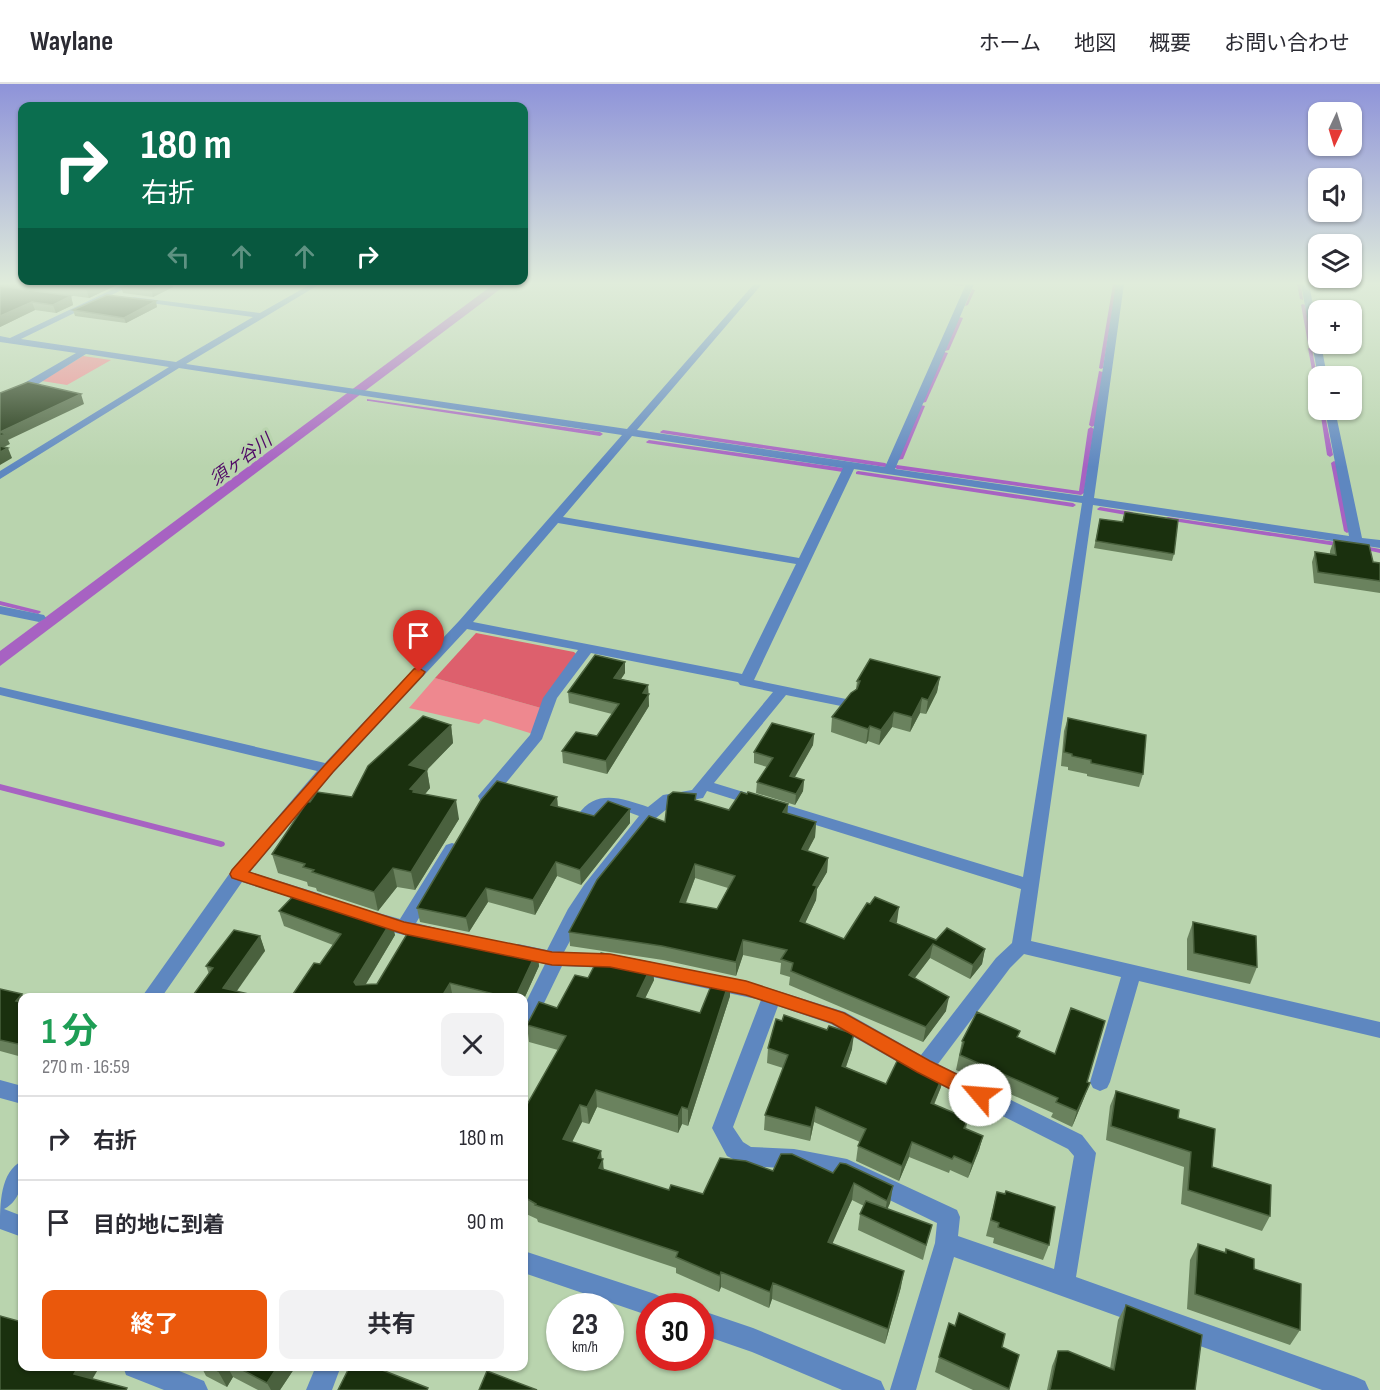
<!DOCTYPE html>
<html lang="ja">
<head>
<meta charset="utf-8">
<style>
  body { margin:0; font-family:"Sofia Sans Condensed","Noto Sans JP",sans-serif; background:#f2f2f3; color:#2b2b33; height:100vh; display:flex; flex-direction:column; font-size:22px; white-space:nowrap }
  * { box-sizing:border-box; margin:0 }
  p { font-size:20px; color:#7c7c81 }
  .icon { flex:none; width:33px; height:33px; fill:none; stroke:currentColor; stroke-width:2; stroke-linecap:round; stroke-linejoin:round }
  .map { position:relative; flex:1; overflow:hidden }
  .side { position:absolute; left:18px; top:909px; width:510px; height:378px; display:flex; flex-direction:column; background:#fff; border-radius:12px; box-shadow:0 2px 4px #0004 }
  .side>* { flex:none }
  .guide { position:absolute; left:18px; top:18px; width:510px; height:183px; border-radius:12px; box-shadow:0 2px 4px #0004; background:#0b6e4f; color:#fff; overflow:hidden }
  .needle { width:39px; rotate:184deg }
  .fabs { position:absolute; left:1308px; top:18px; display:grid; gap:12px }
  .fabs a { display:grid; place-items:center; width:54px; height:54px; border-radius:12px; background:#fff; box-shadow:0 2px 4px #0004; font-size:30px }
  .speed { position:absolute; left:546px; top:1209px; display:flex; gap:12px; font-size:30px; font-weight:700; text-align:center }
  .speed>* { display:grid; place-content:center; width:78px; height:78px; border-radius:50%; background:#fff; box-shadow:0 2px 4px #0004; line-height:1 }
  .speed small { font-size:15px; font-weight:400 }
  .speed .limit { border:9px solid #d22; background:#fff; color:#111 }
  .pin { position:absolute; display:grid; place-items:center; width:51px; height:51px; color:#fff; margin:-62px -26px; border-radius:50% 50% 50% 0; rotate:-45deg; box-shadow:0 0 6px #0007 }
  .pin .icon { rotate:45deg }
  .me { position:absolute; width:66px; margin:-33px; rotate:297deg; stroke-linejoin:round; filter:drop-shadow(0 0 4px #0008) }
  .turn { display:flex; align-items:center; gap:21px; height:126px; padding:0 24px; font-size:27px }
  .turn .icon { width:78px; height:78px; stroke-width:2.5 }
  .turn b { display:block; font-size:42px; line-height:51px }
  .lanes { display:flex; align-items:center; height:57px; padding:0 24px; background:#0003; justify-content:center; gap:30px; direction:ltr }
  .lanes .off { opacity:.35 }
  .round { display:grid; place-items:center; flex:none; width:63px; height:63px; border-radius:12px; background:#f2f2f3 }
  .head { display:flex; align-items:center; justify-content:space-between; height:102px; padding:0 24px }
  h1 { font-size:36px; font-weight:700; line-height:45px; color:#1e9e55 }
  .action { display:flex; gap:12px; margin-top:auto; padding:12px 24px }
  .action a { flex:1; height:69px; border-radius:12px; background:#ea580c; color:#fff; font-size:24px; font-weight:700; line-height:69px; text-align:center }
  .action a+a { background:#f2f2f3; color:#2b2b33 }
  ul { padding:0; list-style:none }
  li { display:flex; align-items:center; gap:18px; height:84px; padding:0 24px; border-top:2px solid #e1e1e2 }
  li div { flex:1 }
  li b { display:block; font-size:22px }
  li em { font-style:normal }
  header { display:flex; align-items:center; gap:36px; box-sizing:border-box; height:84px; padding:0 30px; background:#fff; border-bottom:2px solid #e1e1e2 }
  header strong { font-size:28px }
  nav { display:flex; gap:33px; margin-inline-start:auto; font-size:21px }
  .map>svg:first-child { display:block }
</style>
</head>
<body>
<header>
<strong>Waylane</strong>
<nav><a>ホーム</a><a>地図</a><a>概要</a><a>お問い合わせ</a></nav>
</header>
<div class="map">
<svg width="1380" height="1306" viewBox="0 0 1380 1306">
  <rect width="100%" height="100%" fill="#b9d4ae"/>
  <g fill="#ee888f">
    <polygon points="83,272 111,276 67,301 42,297"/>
    <polygon points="435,594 541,624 533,650 484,635 479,640 409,624"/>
  </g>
  <polygon fill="#dd606d" points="476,549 574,568 578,572 541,624 435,594"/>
  <polygon fill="#a762c2" points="494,200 507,200 0,582 0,567"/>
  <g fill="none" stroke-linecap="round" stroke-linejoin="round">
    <g fill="#a762c2" fill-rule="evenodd">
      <polygon points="946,200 962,200 964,201 962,202"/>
      <polygon points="1113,200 1117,200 1103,284 1101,285 1099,284"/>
      <polygon points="1297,200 1301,200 1303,216 1300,215"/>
      <polygon points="972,205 975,206 968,221 965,222"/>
      <polygon points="1303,220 1305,221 1312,259 1310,260 1308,259 1301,221"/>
      <polygon points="959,233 963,234 949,266 945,267 945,266"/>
      <polygon points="1308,264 1312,265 1318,298 1318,309 1316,308"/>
      <polygon points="944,268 948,269 926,318 922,319 922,318"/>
      <polygon points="1099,287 1103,288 1095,341 1092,343 1089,341"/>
      <polygon points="367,315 600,348 603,350 600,352 369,317 367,317"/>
      <polygon points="921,321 925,322 903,375 898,376 897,375"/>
      <polygon points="1320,326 1324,326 1333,371 1330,373 1327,371"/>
      <polygon points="1091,343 1094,345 1084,409 1081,411 897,385 894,383 897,381 1079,407 1088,345"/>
      <polygon points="663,346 885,379 888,381 885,383 661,349 660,348"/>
      <polygon points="649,356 843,384 846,386 843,388 647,359 646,358"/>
      <polygon points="1334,377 1337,379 1350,447 1347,449 1344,447 1331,379"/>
      <polygon points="858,387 1073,419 1076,421 1073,423 856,390 856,388"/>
      <polygon points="1100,423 1132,428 1135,430 1132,432 1098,426 1097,425"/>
      <polygon points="1168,433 1343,459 1346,461 1343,463 1166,436 1166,434"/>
      <polygon points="1364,462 1380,465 1380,469 1362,465 1362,463"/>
      <polygon points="0,517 40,527 41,528 38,530 0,521"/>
      <polygon points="0,700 221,757 224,758 225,760 224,762 221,763 0,706"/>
    </g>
    <g fill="#5e87c0" fill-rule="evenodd">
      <path d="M124 200H134L21 255 176 278 253 233 136 217H133V213L260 229 311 200H320L186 280 627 345 754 200H762L637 346 885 383 966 200H974L895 385 1083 412 1116 200H1124L1094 414 1349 452 1325 326H1335L1362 454 1380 456V464L1093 421 1031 857 1380 938V954L1139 897 1110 998 1107 1004 1100 1007 1093 1004 1090 998 1121 893 1024 870 1010 884 938 980 1082 1051 1096 1069 1076 1193 1356 1293 1365 1297 1369 1306H1322L954 1173 916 1306H890L935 1159 937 1139 844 1094 794 1085 749 1082 741 1079 727 1072 712 1044 761 916 610 884 562 882 531 946 524 948V922L545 880 512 872 509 867 512 862 518 860 547 866 568 825 584 801 639 732 615 723H607L586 737 580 735 578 731C596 704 623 715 648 723L663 711 692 706 773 608 740 601 738 598 591 569 557 614 542 655 492 716H480L478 712 530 651 543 614 578 566 467 545 333 689 250 788 321 810 324 815 321 820 315 821 242 798 161 914H141L232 786 317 687 0 611V603L325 679 459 537 622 351 179 284 0 395V387L169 283 86 270 19 312 0 320V313L76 269 0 258V252L10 254ZM632 352 843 384 799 474 563 433ZM854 385 1082 419 1023 793 714 699 786 611 846 623 853 619 846 615 754 596ZM558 439 796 480 742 590 473 538ZM707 707 1021 805 1012 859 996 874 921 971 845 928 746 897 610 870 564 868 596 809 656 734 674 719 703 714ZM778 922 831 940 917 989 1068 1065 1074 1072 1054 1185 958 1152 960 1133 957 1126 847 1075 794 1065 751 1063 743 1058 733 1043Z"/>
      <polygon points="1301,200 1309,200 1318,247 1318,260 1321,260 1327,292 1318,292"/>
      <polygon points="0,522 44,531 46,534 39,538 0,530"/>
      <path d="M452 759 458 761 460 765 416 839 436 844 439 849 436 854C421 859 385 845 369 840L366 835 369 830 375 828 400 835 446 761Z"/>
      <polygon points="0,996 22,1002 22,1020 0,1014"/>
      <path d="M22 1077C24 1094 22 1116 4 1125L22 1132V1153L0 1145C0 1120 0 1088 22 1077Z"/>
      <polygon points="524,1167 655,1210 663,1214 667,1222 650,1222 650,1232 524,1189"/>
      <polygon points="700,1226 753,1244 881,1297 885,1306 842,1306 752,1268 700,1250"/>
      <polygon points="123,1282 167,1282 204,1297 208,1306 164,1306 126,1291"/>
      <polygon points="316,1282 341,1282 332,1306 306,1306"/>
    </g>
  </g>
  <g fill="#6a825e" fill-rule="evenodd">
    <polygon points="0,200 119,200 89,214 22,205 71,212 73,221 56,229 35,226 0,243"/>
    <polygon points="127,200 172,200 173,203 153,213 123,209 121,203"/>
    <polygon points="157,223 126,239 75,232 73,226"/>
    <polygon points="1125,428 1174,470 1172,477 1094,464 1100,435 1122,438"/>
    <polygon points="1334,456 1373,478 1380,479 1380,509 1314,499 1312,478 1315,468 1330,470 1330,467"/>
    <polygon points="625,589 621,595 648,601 649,622 607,690 563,679 562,667 597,652 612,630 569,619 568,608"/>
    <polygon points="940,593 937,608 926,630 920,629 910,648 892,643 879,661 868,657 866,660 831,648 832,633 856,605 857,597"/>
    <polygon points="1068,634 1143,690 1139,703 1087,692 1087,690 1068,686 1068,683 1061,682 1064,647"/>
    <polygon points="451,641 453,659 427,686 430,704 425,710 459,735 415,806 397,803 378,827 317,807 316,804 308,802 307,798 278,789 272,770 310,718 352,713"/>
    <polygon points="814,650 813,661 795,693 804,696 803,707 795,721 756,709 757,698 767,683 754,679 754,668"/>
    <polygon points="557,713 558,723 594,732 630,725 630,739 581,801 557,792 535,831 488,818 469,848 420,838 417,824"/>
    <path d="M695 717 729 726 788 720 787 730 816 738 815 753 807 767 828 774 827 788 817 805 816 816 805 839 844 855 897 838 896 839 936 856 985 865 982 880 970 895 930 874 915 894 946 927 923 958 789 901 790 893 780 890 781 879 743 871 736 892 663 876 570 862 569 848 665 738ZM695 794 728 804 717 825 686 819Z"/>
    <polygon points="363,826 364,829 395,851 366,900 377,900 537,867 539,882 524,915 524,914 294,914 293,910 320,880 333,861 284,842 279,827"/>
    <polygon points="1193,838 1257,883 1250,900 1187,886 1187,855"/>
    <polygon points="260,852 265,867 191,914 209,890 206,882"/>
    <polygon points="588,894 654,896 645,914 700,929 730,895 730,912 688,1042 682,1040 678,1049 597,1023 589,1040 582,1038 572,1058 601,1075 604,1086 669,1106 703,1110 773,1087 833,1089 893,1102 890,1119 887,1125 928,1156 923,1176 858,1146 860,1130 864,1122 852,1116 832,1159 901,1203 885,1260 772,1215 769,1224 721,1203 719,1208 676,1189 676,1184 538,1138 537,1135 524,1129 524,1026 558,966 529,958 527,941 557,924"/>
    <polygon points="0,905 22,914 22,973 0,967"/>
    <polygon points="1018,953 1087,998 1084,1014 1072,1043 1051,1033 1053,1029 956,986 962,957"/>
    <polygon points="768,964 852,965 846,983 886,1000 941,1003 934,1021 968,1035 966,1045 983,1052 979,1066 968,1094 950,1086 949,1089 909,1073 899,1097 856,1077 858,1062 860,1058 814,1038 810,1057 764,1046 765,1031 783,984 767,979"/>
    <polygon points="1116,1007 1178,1034 1212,1083 1270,1132 1262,1147 1181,1120 1184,1083 1106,1056 1110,1022"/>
    <polygon points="997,1108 1049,1161 1043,1176 993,1159 994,1154 986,1152"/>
    <polygon points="1198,1160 1224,1169 1226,1165 1254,1185 1300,1246 1290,1261 1187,1225 1190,1176"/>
    <polygon points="1126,1221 1195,1306 1047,1306 1052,1282 1058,1267 1110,1285 1118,1236"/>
    <polygon points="955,1242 1019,1271 1009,1306 973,1306 935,1288 939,1273"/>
    <polygon points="201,1282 296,1282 280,1306 258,1306 233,1293 227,1303 206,1292"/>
  </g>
  <g fill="#4a613e">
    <polygon points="97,200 119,200 89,214 86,205"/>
    <polygon points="166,200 172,200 173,203 153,213 152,207"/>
    <polygon points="71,212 73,221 56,229 53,221"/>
    <polygon points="156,217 157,223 126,239 124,234"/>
    <polygon points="32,218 35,226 0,243 0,232"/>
    <polygon points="81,310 84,320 8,356 10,360 0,365 0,348"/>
    <polygon points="8,364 12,374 0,381 0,368"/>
    <polygon points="625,578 625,589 614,605 614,594"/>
    <polygon points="940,593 937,608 926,630 928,616"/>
    <polygon points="648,601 649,622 607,690 606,677 643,609"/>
    <polygon points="922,614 920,629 910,648 912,633"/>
    <polygon points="894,628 892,643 879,661 881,646"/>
    <polygon points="451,641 453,659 413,700 409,681"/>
    <polygon points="870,642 868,657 866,660 868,645"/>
    <polygon points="814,650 813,661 789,703 790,692"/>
    <polygon points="427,686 430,704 417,720 410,705"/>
    <polygon points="804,696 803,707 795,721 796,710"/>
    <polygon points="557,713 558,727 551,721"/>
    <polygon points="456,716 459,735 415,806 411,788"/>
    <polygon points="788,720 787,734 783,728"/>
    <polygon points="630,725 630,739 581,801 580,786"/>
    <polygon points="816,738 815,753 801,780 802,765"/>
    <polygon points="828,774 827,788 817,805 816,816 799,852 800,837 813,801"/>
    <polygon points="556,778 557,792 535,831 533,816"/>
    <polygon points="695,780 695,794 680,833 680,818"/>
    <polygon points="393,784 397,803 378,827 374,808"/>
    <polygon points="486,804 488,818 469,848 466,834"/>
    <polygon points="899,823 897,838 888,852 890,837"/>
    <polygon points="392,836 395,851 358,913 354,898"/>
    <polygon points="260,852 265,867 232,914 223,904"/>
    <polygon points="743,856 743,871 736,892 736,878"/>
    <polygon points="933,860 930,874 906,905 909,891"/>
    <polygon points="985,865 982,880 970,895 973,881"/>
    <polygon points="537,867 539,882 524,915 524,914 515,914"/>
    <polygon points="653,879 654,896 638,929 637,912"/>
    <polygon points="730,895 730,912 688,1042 688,1025"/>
    <polygon points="450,899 453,914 441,914"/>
    <polygon points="22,910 24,914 22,914 22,929 16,917"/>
    <polygon points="949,913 946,927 923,958 926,943"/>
    <polygon points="854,950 852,965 841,997 842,982"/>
    <polygon points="22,955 22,967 18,960"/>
    <polygon points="944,989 941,1003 928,1034 931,1019"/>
    <polygon points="1090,999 1084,1014 1072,1043 1077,1027"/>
    <polygon points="596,1006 597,1023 589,1040 587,1023"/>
    <polygon points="580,1021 582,1038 565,1072 563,1055"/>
    <polygon points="682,1023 682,1040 678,1049 678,1032"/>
    <polygon points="816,1023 814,1038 810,1057 811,1043"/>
    <polygon points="983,1052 979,1066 968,1094 972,1080"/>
    <polygon points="912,1058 909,1073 899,1097 902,1082"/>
    <polygon points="601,1067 602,1078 603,1075 604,1092 600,1101 598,1074"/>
    <polygon points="854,1099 852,1116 826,1174 828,1158"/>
    <polygon points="893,1102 890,1119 884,1133 887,1117"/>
    <polygon points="904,1187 901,1203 885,1260 888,1245"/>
    <polygon points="721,1188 721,1203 719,1208 720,1192"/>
    <polygon points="773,1199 772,1215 769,1224 770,1208"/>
    <polygon points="79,1282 100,1282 86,1306 74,1290"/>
    <polygon points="221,1282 227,1282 233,1293 227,1303 218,1287"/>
    <polygon points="278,1282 296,1282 280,1306 271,1306 267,1299"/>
  </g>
  <g fill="#1a300e" stroke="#4a613e" stroke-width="1.5" fill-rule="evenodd">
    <polygon points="44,200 97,200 86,205"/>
    <polygon points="127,200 166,200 152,207 121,203"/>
    <polygon points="0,202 71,212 53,221 32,218 0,232"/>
    <polygon points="107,211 156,217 124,234 73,226"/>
    <polygon points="28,298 81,310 0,348 0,309"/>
    <polygon points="0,348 6,350 0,352"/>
    <polygon points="0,362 8,364 0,368"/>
    <polygon points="1125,428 1178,436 1174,470 1096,457 1100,435 1123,438"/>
    <polygon points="1334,456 1369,461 1373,478 1380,479 1380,497 1318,488 1315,468 1336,471"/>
    <polygon points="595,571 625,578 614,594 648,601 643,609 649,610 606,677 562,667 576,648 597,652 619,620 568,608"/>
    <polygon points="870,575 940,593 928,616 922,614 912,633 894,628 881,646 870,642 868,645 832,633 851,609 857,605 860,597 857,597"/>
    <polygon points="423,632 451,641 409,681 427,686 410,705 414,706 413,708 456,716 411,788 393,784 374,808 312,788 314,786 303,783 305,780 272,770 307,718 310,718 317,708 352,713 368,682"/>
    <polygon points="1068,634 1146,651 1143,690 1091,679 1091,676 1072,672 1072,670 1064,668"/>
    <polygon points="772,639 814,650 790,692 804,696 796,710 757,698 773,674 754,668"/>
    <polygon points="497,697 557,713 551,721 594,732 608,717 630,725 580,786 556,778 533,816 486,804 466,834 417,824 481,716"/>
    <path d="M673 708 696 710 695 716 729 726 741 708 747 710 748 708 788 720 783 728 816 738 802 765 828 774 813 801 817 802 800 837 844 855 867 819 870 820 875 813 899 823 890 837 936 856 947 844 985 865 973 881 933 860 909 891 949 913 926 943 791 887 793 879 781 875 787 866 743 856 736 878 662 862 569 848 597 796 649 732 665 738 668 712ZM695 780 735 792 717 825 680 818Z"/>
    <polygon points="300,805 363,826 361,828 392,836 354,898 356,901 377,900 413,840 537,867 515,914 510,914 450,899 441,914 309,914 293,910 314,879 320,880 341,850 279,827"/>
    <polygon points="1193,838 1256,852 1257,883 1194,869"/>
    <polygon points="234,846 260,852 223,904 266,914 191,914 213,884 206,882"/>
    <polygon points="601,869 653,879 637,912 700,929 715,892 730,895 688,1025 682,1023 678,1032 596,1006 587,1023 580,1021 563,1055 601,1067 598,1074 603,1075 599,1084 669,1106 671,1101 703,1110 720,1074 746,1077 773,1087 781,1070 792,1070 833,1089 840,1079 846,1080 893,1102 887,1117 854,1099 828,1158 904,1187 888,1245 773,1199 770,1208 721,1188 720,1192 676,1173 678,1168 535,1121 536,1120 524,1113 524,1026 566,952 527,941 539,918 557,924 575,891 588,894"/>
    <polygon points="0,905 22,910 16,917 22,918 22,955 18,960 0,956"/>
    <polygon points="1071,924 1105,937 1087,998 1090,999 1077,1027 1056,1018 1058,1014 960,971 964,958 962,957 977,928 1020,947 1017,953 1055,970"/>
    <polygon points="784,931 827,946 829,942 854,950 842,982 886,1000 900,971 944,989 931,1019 968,1035 964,1044 983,1052 972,1080 954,1072 952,1075 912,1058 902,1082 858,1062 866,1045 816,1023 811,1043 765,1031 788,971 768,964 776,935 782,937"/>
    <polygon points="1116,1007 1179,1026 1178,1034 1215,1045 1212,1083 1271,1101 1270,1132 1188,1106 1191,1068 1111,1042"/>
    <polygon points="1006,1107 1055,1123 1049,1161 998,1143 999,1139 991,1136 997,1108 1005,1110"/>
    <polygon points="866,1117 932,1141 926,1161 860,1130"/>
    <polygon points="1198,1160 1226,1169 1226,1165 1254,1175 1254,1185 1301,1200 1300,1246 1195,1210"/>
    <polygon points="1126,1221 1202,1251 1195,1306 1050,1306 1058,1267 1068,1267 1114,1286"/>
    <polygon points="959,1229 1005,1250 1002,1263 1019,1271 1009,1305 939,1273 949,1239 955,1242"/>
    <polygon points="0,1232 22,1238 22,1282 79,1282 74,1290 127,1304 126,1306 0,1306"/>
    <polygon points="210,1282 221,1282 218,1287"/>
    <polygon points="235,1282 278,1282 267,1299"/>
    <polygon points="350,1282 372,1282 428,1304 427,1306 338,1306"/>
    <polygon points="487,1287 537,1306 479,1306"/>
  </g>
  <linearGradient id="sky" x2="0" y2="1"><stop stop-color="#8e93d9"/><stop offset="0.52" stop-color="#e0ecdb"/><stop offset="1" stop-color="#e0ecdb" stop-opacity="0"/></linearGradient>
  <rect width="1380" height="383" fill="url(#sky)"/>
  <polygon fill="#ea580c" stroke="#983908" stroke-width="1.5" points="419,584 425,588 423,591 333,688 249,788 404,838 552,868 610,870 746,897 844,929 930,977 987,1005 990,1011 987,1017 980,1019 974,1017 917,988 832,939 746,911 610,883 552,881 404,850 232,794 230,790 232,786 324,682 414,585"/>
  <g text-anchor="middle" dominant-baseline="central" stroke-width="6" stroke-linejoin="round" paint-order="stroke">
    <g font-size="18" font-style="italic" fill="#500966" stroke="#b9d4ae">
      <text transform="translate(241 376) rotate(-37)">須ヶ谷川</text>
    </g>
  </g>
</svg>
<div class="fabs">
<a><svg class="needle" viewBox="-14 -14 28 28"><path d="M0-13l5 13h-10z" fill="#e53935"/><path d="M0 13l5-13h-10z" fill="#7c7c81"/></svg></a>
<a><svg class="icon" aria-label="sound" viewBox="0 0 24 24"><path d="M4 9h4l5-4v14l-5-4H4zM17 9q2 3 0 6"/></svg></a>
<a><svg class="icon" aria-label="layers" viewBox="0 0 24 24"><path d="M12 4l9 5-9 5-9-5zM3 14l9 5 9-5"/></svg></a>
<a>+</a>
<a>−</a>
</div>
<div class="speed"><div>23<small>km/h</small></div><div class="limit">30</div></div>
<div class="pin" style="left:419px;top:588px;background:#d93025"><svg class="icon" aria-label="arrive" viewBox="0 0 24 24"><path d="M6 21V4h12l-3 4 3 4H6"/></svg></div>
<svg class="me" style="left:980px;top:1011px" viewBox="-20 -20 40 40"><circle r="19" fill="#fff"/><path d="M0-13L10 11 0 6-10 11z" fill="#ea580c"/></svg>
<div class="guide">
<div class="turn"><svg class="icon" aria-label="right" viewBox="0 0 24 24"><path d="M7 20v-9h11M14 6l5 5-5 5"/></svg><div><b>180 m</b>右折</div></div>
<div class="lanes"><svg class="icon off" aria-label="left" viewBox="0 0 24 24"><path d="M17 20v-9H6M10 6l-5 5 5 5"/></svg><svg class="icon off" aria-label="ahead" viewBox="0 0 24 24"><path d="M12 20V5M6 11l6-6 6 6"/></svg><svg class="icon off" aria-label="ahead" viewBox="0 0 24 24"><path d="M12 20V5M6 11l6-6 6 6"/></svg><svg class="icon" aria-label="right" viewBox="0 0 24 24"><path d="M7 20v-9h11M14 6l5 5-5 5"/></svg></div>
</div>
<section class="side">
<div class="head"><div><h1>1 分</h1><p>270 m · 16:59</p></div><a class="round"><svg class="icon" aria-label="close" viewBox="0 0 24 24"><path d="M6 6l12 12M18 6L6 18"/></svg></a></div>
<ul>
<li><svg class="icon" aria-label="right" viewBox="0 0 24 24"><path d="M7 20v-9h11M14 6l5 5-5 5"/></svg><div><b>右折</b></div><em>180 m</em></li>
<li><svg class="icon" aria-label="arrive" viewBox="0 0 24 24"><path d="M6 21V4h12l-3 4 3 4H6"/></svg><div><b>目的地に到着</b></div><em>90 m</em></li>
</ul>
<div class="action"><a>終了</a><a>共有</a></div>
</section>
</div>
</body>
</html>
